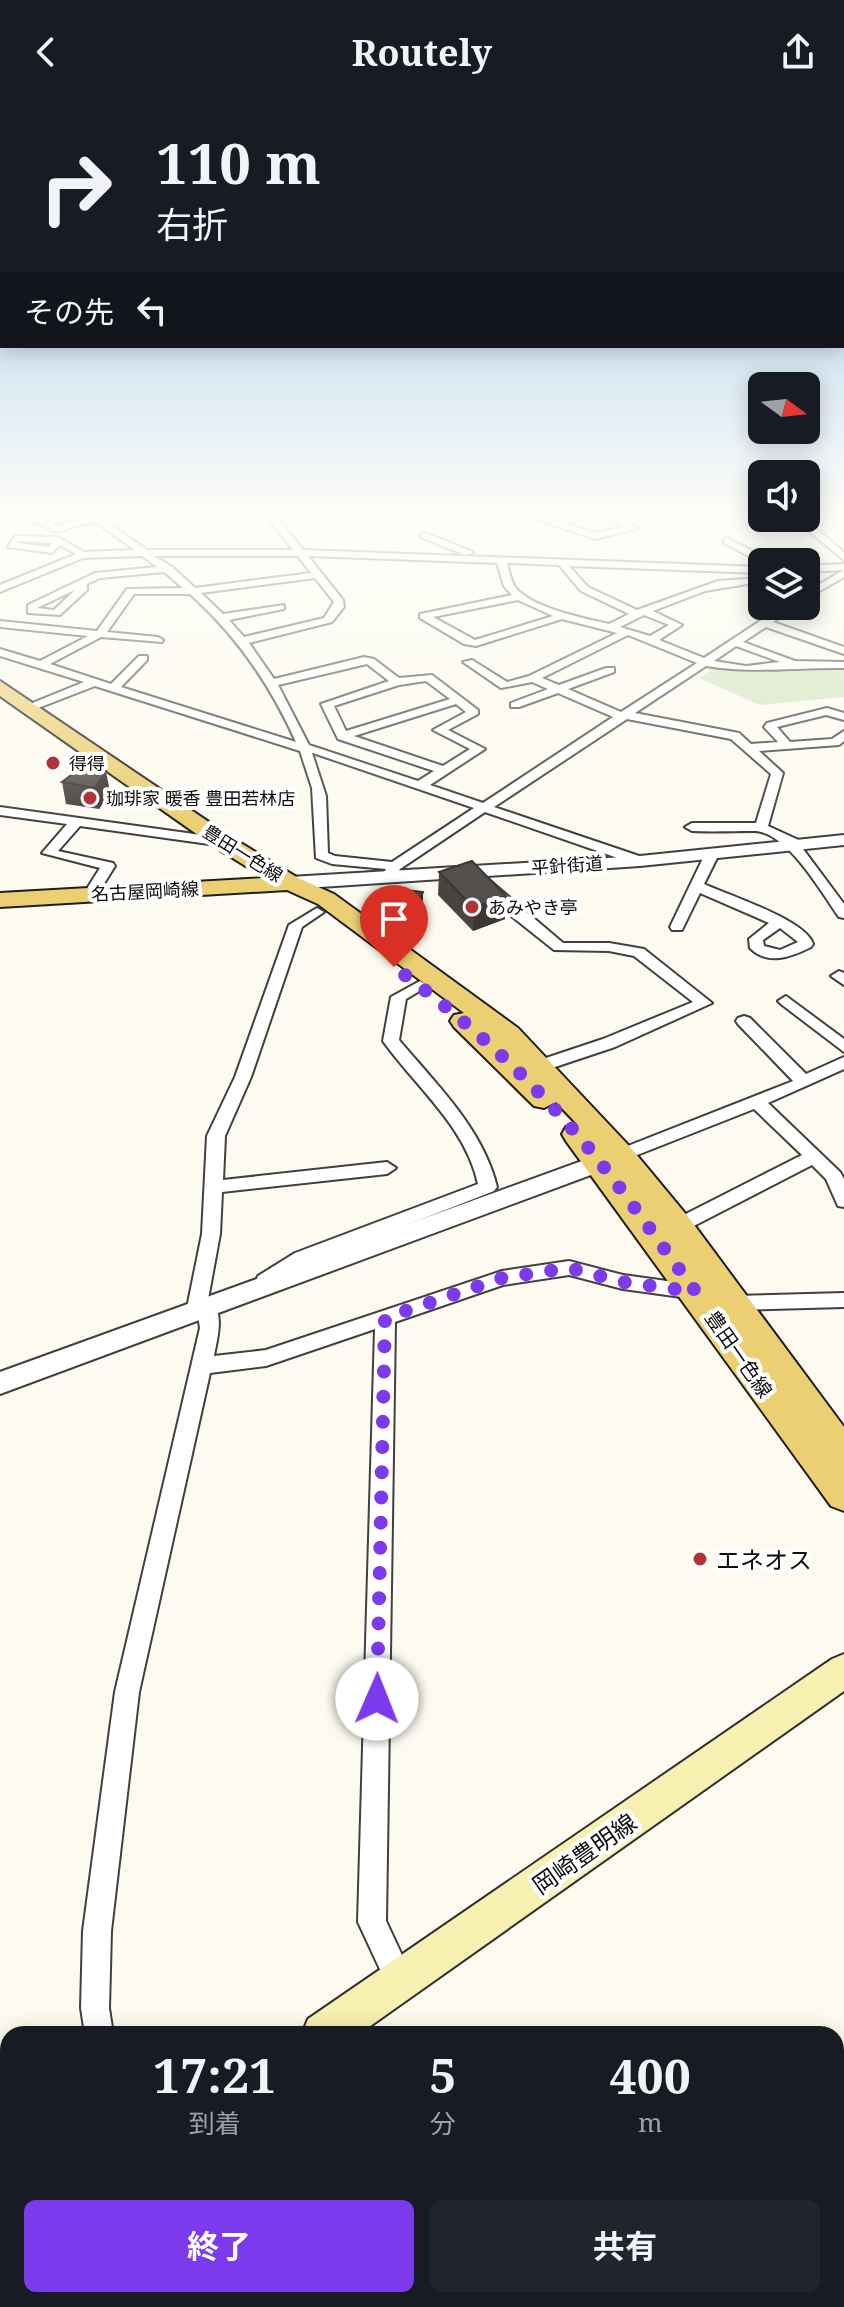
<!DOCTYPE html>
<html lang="ja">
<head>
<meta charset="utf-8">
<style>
  body { margin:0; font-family:"Noto Serif","Noto Sans JP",serif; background:#20242c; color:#f1f3f6; height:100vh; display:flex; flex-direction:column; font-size:30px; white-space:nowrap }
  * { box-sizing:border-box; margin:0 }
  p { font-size:26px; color:#9ea1a6 }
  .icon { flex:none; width:44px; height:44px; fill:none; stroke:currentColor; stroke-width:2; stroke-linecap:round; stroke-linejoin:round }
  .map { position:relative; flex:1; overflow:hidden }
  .panel { position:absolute; left:0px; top:1922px; width:844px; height:282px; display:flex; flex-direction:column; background:#171b24; border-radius:24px 24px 0 0; box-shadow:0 4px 20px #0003 }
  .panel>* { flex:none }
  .hud { position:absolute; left:0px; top:0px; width:844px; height:244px; box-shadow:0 4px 20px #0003; background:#171b24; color:#f1f3f6; overflow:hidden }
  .needle { width:52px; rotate:105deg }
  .controls { position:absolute; left:748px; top:268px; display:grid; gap:16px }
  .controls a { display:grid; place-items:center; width:72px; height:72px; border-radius:12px; background:#171b24; box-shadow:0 4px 20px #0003; font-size:40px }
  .pin { position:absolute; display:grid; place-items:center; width:68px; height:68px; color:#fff; margin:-82px -34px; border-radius:50% 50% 50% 0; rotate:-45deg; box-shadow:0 0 8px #0007 }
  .pin .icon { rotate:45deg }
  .me { position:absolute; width:88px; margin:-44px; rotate:1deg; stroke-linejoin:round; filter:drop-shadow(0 0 6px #0008) }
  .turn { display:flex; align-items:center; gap:28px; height:168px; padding:0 24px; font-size:36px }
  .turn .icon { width:104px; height:104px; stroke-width:2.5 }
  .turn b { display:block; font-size:56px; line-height:68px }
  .then { display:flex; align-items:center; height:76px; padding:0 24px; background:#0003; gap:16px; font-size:30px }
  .eta { display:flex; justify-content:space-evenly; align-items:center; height:136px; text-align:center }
  .eta b { font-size:48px; font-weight:700; line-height:56px }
  .primary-button { display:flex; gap:16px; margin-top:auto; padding:16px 24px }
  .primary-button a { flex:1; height:92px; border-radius:12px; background:#7c3aed; color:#fff; font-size:32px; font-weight:700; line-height:92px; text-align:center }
  .primary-button a+a { background:#20242c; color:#f1f3f6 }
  header { display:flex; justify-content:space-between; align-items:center; height:104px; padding:0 24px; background:#171b24; font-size:36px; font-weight:700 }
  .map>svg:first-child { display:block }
</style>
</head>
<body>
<header><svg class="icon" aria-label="back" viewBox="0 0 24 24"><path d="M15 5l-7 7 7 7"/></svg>Routely<svg class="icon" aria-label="share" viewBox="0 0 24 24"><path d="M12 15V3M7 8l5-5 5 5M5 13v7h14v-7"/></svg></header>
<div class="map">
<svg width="844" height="2203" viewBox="0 0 844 2203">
  <rect width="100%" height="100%" fill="#fdfbef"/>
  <polygon fill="#d0e4bc" points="808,562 844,563 844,593 760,601 699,574 711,565 718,564 747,567"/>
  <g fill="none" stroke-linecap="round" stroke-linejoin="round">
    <defs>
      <g id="minor">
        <path d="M27 412H36L57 422 89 412H107L103 415 147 446H293L266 412H276L303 446 762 463V469L569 462 588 483 637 506 718 477 759 474V478L705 487 653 507 682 521 659 536 704 554 783 502H795L773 518 844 543V550L766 523 743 538 795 557 844 558V564C797 563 753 570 706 562L635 609 739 629 751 640 778 638 764 623 767 619 827 604 844 609V616L826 611 777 623 790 638 832 635 844 627V637L839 641 759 647 783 669 768 722 805 739 807 742 803 745 844 800V814L839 813C821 788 787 727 754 727 734 727 713 728 692 727L685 723 692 719H756L771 670 731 635 627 615 494 703 645 754V760H635L485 708 400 765 394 775H384L382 772 386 765 332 760 316 754 312 684 300 647 95 582 33 606H25V602L84 578 0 552V545L40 557 88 532 0 523V517L97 527 127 485 183 484 164 468 100 474 87 480V486L60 511 28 509V501L95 469 157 463 142 452 83 454 0 488V481L76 450 60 441 52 449 8 443 15 432 58 433 84 448 135 446 94 417 56 428 28 415ZM20 437 52 439 49 443 18 439ZM154 452H298L311 469 195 484 172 463ZM308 452 497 459 504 482 512 491 420 510V514L464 540 476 542 562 515 617 529 529 572 507 578 472 556 463 558 501 584 532 578 548 585 511 599V603H519L558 589 613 613 483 699 430 681 485 645 448 626 478 610V606L432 571 399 574 374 555 364 553 274 575 249 539 332 518 344 503 343 496ZM507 459 559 461 581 487 629 510 609 520C584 514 531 504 515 483 511 477 509 467 507 459ZM315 474 334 498 324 514 244 533 229 516 284 505V501L223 510 201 489ZM75 486 54 506 37 504ZM134 490H190C237 532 270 580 296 638L121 583 147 556V552H139L111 580 50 560 101 533 162 538 163 536 158 533 107 528ZM518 496 553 512 475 536 433 513ZM644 511 669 521 650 532 620 523ZM628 531 697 559 621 608 568 585 614 568V564H606L559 581 542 574ZM736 542 780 558 746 562 714 557ZM367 560 389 577 321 600 338 635 434 667 418 677 309 641 278 581ZM426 577 450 595 346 627 334 602 399 581ZM456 600 466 608 433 626 470 645 443 662 354 632ZM312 649H313L474 704 392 758 335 752 328 749 326 692Z"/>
        <polygon points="524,412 539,412 596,429 624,423 602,412 613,412 638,424 596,435"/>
        <polygon points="792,414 803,414 844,448 844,456"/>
        <polygon points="423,428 471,447 473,449 465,451 420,433"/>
        <polygon points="727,434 770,456 772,458 762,459 724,439 724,435"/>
        <polygon points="844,460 844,466 806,468 806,462"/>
        <polygon points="844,466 844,473 806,495 806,488"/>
        <polygon points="0,703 223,734 230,738 223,742 80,722 58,747 113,759 115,762 95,794 90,795 83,791 100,764 42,749 67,720 0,711"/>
        <path d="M712 746 719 750 704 780C728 791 806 816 813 840L811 843C791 853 768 862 750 844L749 835 769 819 700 789 682 826H672L670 823 705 750ZM780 824 798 838 780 846 764 842 763 836Z"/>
        <polygon points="489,776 563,839 609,839 644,845 712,899 615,943 546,966 534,966 532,962 534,958 603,935 693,898 634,852 609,847 554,846 510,811 482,780"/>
        <path d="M317 804 324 808 302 823 251 973 225 1032 223 1076 387 1058 396 1064 387 1070 222 1088 220 1130 208 1195C226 1206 217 1235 214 1252L266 1246 502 1167 569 1157 623 1171 696 1181 703 1183 706 1188 703 1193 696 1195 623 1185 569 1171 503 1181 395 1218 386 1817 414 1877 410 1887 400 1891 390 1887 358 1818 375 1225 266 1262 210 1269 139 1588 111 1827 109 1904 113 1930H85L81 1904 83 1827 115 1588 200 1224 198 1211 190 1209 187 1204 202 1130 207 1032 235 973 289 821Z"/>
        <polygon points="839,867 844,869 844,881 831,872"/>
        <path d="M420 877 428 882 406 895 399 936C436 980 483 1025 497 1083L494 1087 309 1159 272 1182H258L256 1177 258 1172 295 1149 478 1080C466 1023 416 983 383 937L391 893Z"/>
        <polygon points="786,892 844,935 844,948 781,900 778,897"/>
        <polygon points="744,912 750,914 806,970 844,953 844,965 768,999 840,1068 844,1075 844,1103 838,1102 826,1075 812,1061 684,1127 672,1127 669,1122 672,1117 802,1051 754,1005 627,1055 615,1055 612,1051 615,1047 793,977 738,920 736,917 738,914"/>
        <polygon points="844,1189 844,1203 733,1206 726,1204 723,1199 726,1194 733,1192"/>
        <polygon points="208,2196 242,2196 245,2203 211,2203"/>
      </g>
      <g id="tertiary">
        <polygon points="844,731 844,741 640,762 290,785 281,779 290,773 640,752"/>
        <polygon points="615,1045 623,1047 627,1053 623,1059 0,1290 0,1268"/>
      </g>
      <g id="secondary">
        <polygon points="844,1550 844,1587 359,1930 302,1930 308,1915 832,1555"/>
        <polygon points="8,2131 8,2180 0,2183 0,2134"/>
      </g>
      <polygon id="primary" points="0,577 231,733 298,774 334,790 518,924 631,1044 689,1114 844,1323 844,1407 831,1402 566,1037 562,1030 566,1023 577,1020 556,998 544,1004 534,1002 454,923 450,917 454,911 464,909 318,800 287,786 0,803 0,789 265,774 215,743 0,592"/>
    </defs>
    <use href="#minor" stroke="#404040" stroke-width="4"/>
    <use href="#tertiary" stroke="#404040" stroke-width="4"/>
    <use href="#secondary" stroke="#2f2f2f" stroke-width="4"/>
    <use href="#primary" stroke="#1e1e1e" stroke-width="4"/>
    <use href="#minor" fill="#fff" fill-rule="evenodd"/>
    <use href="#tertiary" fill="#fff" fill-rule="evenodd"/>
    <use href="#secondary" fill="#f7f0b0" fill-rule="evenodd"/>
    <use href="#primary" fill="#ebcf72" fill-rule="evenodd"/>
  </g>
  <g fill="#494440">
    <polygon points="83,662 110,688 99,705 66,700 62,678"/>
    <polygon points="439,768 505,815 473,827 438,791"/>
    <polygon points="397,785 423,810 417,828 390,824 390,801"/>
  </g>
  <g fill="#3c3734">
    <polygon points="106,667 110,688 99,705 95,684"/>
    <polygon points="423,788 423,810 417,828 416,805"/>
    <polygon points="506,792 505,815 473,827 474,804"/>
  </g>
  <g fill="#554f4b" stroke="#3c3734" stroke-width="2">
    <polygon points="83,662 106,667 95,684 62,678"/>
    <polygon points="472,757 506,792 474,804 439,768"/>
    <polygon points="397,785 423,788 416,805 390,801"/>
  </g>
  <linearGradient id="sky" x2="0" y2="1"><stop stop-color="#95c3eb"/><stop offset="0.57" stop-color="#fefdf8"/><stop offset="1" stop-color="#fefdf8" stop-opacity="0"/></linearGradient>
  <rect width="844" height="720" fill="url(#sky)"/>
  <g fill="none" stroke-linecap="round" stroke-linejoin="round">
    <path stroke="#7c3aed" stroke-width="14" stroke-dasharray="0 25.2" d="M377 1595 385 1214 502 1174 569 1164 623 1178 696 1188C651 1128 609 1064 558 1009 509 955 453 906 394 863"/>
  </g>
  <g fill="#af3337" stroke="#fff" stroke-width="3">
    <circle cx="53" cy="659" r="8"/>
    <circle cx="90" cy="694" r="8"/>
    <circle cx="472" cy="803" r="8"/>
    <circle cx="700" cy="1455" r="8"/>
  </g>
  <g text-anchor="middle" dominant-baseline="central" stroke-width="8" stroke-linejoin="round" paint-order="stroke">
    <g font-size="18" fill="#0d0d0d" stroke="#fff" text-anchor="start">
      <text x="69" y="659">得得</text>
      <text x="106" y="694">珈琲家 暖香 豊田若林店</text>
      <text x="488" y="803">あみやき亭</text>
    </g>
    <g font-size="18" fill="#0d0d0d" stroke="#fff">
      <text transform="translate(243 749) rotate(32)">豊田一色線</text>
      <text transform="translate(567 761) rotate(-4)">平針街道</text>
      <text transform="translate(145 787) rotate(-3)">名古屋岡崎線</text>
    </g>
    <g font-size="20" fill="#0d0d0d" stroke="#fff">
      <text transform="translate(739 1250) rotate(55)">豊田一色線</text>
    </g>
    <g font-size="24" fill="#0d0d0d" stroke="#fff" text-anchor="start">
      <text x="716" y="1455">エネオス</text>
    </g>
    <g font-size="24" fill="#0d0d0d" stroke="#fff">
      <text transform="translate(584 1749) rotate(-35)">岡崎豊明線</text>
    </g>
  </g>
</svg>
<div class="controls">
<a><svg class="needle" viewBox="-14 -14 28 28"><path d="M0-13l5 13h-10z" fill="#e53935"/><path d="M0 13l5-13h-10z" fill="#9ea1a6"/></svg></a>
<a><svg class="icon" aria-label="sound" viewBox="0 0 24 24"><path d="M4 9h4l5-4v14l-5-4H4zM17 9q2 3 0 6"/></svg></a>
<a><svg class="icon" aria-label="layers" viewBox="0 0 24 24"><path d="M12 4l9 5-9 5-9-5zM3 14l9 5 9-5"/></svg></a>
</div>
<div class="pin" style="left:394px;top:863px;background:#d93025"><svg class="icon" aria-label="arrive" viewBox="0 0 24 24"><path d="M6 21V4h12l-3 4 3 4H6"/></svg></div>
<svg class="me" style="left:377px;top:1595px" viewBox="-20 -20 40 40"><circle r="19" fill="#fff"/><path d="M0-13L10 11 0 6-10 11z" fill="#7c3aed"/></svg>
<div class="hud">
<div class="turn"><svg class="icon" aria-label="right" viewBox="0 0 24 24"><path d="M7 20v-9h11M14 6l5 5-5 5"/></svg><div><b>110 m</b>右折</div></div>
<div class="then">その先<svg class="icon" aria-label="left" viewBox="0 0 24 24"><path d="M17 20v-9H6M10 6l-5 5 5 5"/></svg></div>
</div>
<section class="panel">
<div class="eta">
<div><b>17:21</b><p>到着</p></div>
<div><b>5</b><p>分</p></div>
<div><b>400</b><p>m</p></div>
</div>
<div class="primary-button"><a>終了</a><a>共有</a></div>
</section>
</div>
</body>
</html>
